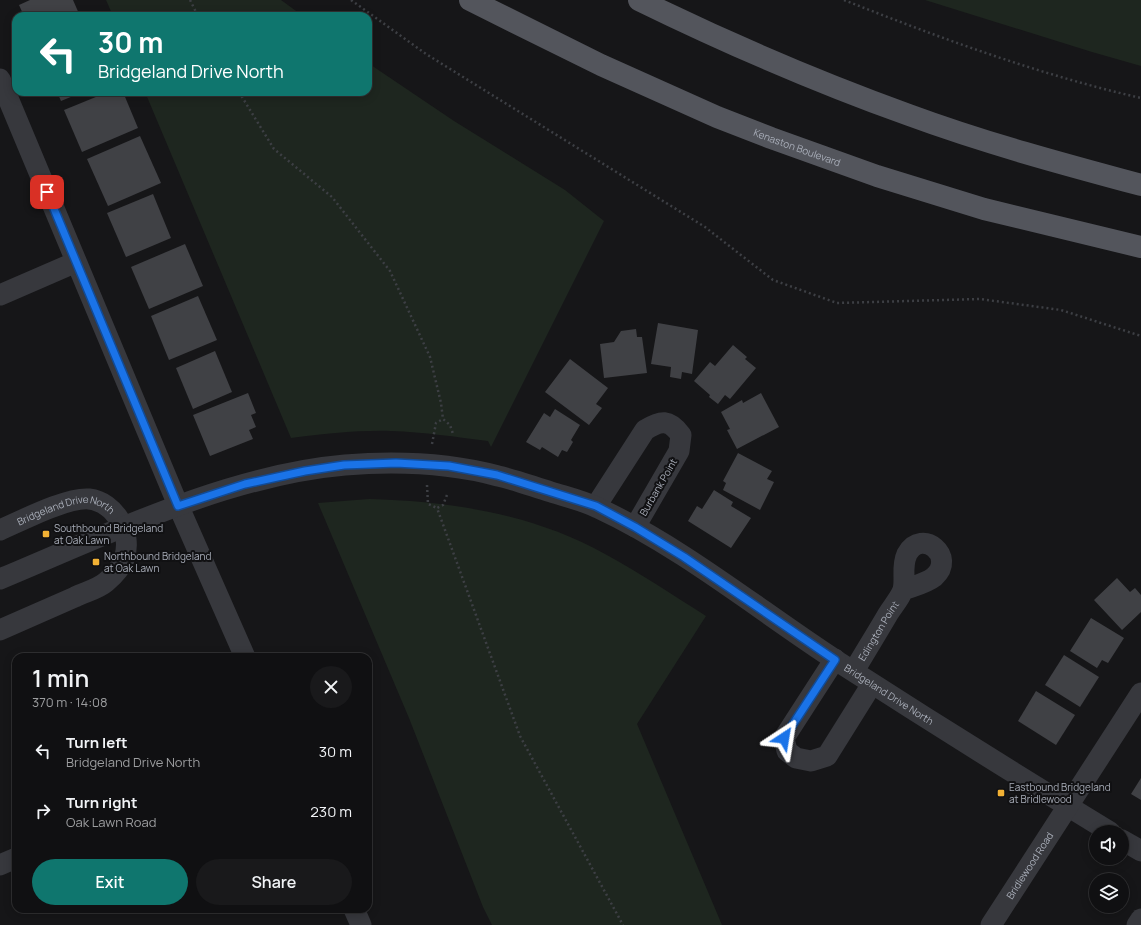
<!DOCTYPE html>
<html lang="en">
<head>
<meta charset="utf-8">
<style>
  body { margin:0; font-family:Manrope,sans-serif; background:#19191b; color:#f1f3f6; height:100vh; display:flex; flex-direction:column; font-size:15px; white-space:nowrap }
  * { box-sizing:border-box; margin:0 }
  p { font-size:13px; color:#9c9d9f }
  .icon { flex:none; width:22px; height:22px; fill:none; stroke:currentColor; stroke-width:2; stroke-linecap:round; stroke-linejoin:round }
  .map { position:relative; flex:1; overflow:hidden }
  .details { position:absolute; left:12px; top:653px; width:360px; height:260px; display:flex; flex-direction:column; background:#101012; border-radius:12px; box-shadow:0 2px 10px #0003,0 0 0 1px #303032 }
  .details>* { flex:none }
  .guide { position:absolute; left:12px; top:12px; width:360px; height:84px; border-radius:12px; box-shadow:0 2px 10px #0003,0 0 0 1px #303032; background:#0f766e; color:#fff; overflow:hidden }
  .fabs { position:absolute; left:1089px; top:825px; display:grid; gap:8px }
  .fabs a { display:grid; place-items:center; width:40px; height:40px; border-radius:50%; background:#101012; box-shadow:0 2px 10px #0003,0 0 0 1px #303032; font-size:20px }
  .pin { position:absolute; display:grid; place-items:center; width:34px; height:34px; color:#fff; margin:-17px; border-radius:8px; box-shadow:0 2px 6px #0006 }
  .me { position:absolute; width:44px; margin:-22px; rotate:33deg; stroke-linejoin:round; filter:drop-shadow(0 0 3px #0008) }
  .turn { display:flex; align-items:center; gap:14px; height:84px; padding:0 20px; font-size:18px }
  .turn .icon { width:52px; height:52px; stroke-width:2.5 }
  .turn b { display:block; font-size:28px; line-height:34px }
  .round { display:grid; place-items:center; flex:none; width:42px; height:42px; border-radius:21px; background:#19191b }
  .summary { display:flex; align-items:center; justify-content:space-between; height:68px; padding:0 20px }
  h1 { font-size:24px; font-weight:600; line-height:30px }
  .cta { display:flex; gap:8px; margin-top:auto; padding:8px 20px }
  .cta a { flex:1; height:46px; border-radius:24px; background:#0f766e; color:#fff; font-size:16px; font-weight:600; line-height:46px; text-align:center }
  .cta a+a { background:#19191b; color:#f1f3f6 }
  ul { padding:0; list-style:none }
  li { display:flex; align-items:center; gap:12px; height:60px; padding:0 20px }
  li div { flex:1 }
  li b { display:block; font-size:15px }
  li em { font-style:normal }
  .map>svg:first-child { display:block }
</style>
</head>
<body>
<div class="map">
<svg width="1141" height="925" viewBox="0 0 1141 925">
  <rect width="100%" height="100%" fill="#161618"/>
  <g fill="#1e261f">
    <polygon points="106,0 281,0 303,16 113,16"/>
    <polygon points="925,0 1141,0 1141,66 1092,52"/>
    <path d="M368 63 454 121 565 190 604 221 491 447 488 441C456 437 424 432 391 431 358 430 324 434 291 438L145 92H368Z"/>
    <path d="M369 499C450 501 533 514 605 554 640 573 673 595 706 616L637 724 722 925H492L483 907 409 718 318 503Z"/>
  </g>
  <g fill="#404145">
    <polygon points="30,0 73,0 80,16 24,16 19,5"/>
    <polygon points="57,92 83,92 61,101"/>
    <polygon points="108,92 123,92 138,128 82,152 64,110"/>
    <polygon points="140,136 161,183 108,206 87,159"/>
    <polygon points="153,194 171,238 126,257 107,213"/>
    <polygon points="185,244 203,286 149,309 131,267"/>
    <polygon points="198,296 217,340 169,360 151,316"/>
    <polygon points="658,323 698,330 692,374 682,372 681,379 670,377 671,367 651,364"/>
    <polygon points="636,329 637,337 642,337 647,373 604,378 600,344 614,342 621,331"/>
    <polygon points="733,345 747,357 745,359 756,368 730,399 725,395 718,404 709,397 710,395 694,381 710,362 715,366"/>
    <polygon points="215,351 232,392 193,409 176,368"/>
    <polygon points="570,359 608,388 596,404 602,408 589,425 545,392"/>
    <polygon points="248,393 256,413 251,415 256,427 249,430 253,439 210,456 193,415"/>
    <polygon points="761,393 779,427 737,449 727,430 730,429 721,412 742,400 743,403"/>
    <polygon points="555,409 580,425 571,440 573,442 567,452 562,450 558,457 542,447 540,450 526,442 544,413 550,417"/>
    <polygon points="738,453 772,471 767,479 774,482 760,510 723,490 726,483 723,481"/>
    <polygon points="714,490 733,502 731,506 751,518 731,548 688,521 697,506 702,509"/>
    <polygon points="1117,578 1130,592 1135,588 1141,595 1141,612 1122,630 1094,600"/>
    <polygon points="1091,618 1124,638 1108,663 1102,660 1097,668 1070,651"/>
    <polygon points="1064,655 1099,677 1080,707 1045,685"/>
    <polygon points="1036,691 1075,715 1056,745 1018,721"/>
    <polygon points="1141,778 1141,800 1131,794"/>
  </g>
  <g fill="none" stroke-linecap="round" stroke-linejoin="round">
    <g stroke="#3d3f44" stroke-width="2.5" stroke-dasharray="2 3" stroke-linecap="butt">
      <polyline points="190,0 198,16"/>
      <polyline points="351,0 426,54 705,227 773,280 837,303 980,299 1061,310 1141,336"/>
      <path d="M844 0C940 38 1040 75 1141 98"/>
      <polyline points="239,92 274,149 332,197 390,271 430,357 441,403 443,419 450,425 453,434"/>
      <polyline points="432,444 436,423 443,419"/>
      <polyline points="427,485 428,504 437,508"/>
      <polyline points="447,495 443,505 437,508 520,736 623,925"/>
    </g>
    <g stroke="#37383d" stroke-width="21">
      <polyline points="0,79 178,505 245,657"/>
      <polyline points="0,295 76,262"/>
      <path d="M596 506 645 430C661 420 669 419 681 435L679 451 635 527"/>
      <path id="s1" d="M0 530C21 521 67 497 89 499 115 502 133 533 124 559 121 568 113 576 106 582 98 589 85 592 75 597 50 608 25 619 0 630"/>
      <path id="s2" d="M0 579C108 534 228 475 345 465 395 461 449 463 498 476 516 480 534 487 551 492 567 497 584 501 598 508 682 547 760 611 837 661 927 719 1018 776 1110 832"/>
      <polyline points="835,659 784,738 787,751 796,758 811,761 827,756 872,684"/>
      <path id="s3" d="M854 671C865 652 877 633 888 614 893 606 900 598 903 590 906 578 901 567 907 554 922 527 957 557 934 577 925 584 913 586 903 590"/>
      <polyline points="1122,840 1141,851"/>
      <polyline points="0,865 16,858"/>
      <polyline points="354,909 361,925"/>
      <path id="s4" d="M991 925 1141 693"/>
      <polyline points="1137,925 1141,919"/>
    </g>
    <g stroke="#53555c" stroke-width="22">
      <path id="s5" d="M470 0 601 65 717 117 771 138 877 176 984 209 1141 247"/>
      <path d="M639 0C727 43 817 82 909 115 985 143 1063 164 1141 185"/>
    </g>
  </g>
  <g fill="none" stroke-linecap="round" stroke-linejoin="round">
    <defs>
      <polyline id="route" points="47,192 178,506 245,484 305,471 344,465 396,463 449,466 497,475 596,506 635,527 684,557 835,660 784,738"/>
    </defs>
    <use href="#route" stroke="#114b97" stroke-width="10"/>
    <use href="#route" stroke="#1a73e8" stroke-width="7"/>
  </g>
  <g fill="#f2b134" stroke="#111113" stroke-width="1.5">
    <rect x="42" y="530" width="8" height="8" rx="2"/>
    <rect x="92" y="558" width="8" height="8" rx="2"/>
    <rect x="997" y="789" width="8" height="8" rx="2"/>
  </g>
  <g text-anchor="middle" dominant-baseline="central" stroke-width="4" stroke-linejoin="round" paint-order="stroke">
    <g font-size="10" fill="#a8adb8" stroke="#111113">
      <text stroke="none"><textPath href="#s5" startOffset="359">Kenaston Boulevard</textPath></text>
      <text transform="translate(658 487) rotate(-60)">Burbank Point</text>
      <text stroke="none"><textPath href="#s1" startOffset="71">Bridgeland Drive North</textPath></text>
      <text stroke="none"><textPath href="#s3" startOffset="47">Edington Point</textPath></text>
      <text stroke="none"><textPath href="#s2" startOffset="970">Bridgeland Drive North</textPath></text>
      <text stroke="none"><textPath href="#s4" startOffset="71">Bridlewood Road</textPath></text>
    </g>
    <g font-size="10" fill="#a8adb8" stroke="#111113" text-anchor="start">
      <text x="54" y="528">Southbound Bridgeland<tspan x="54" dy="12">at Oak Lawn</tspan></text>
      <text x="104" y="556">Northbound Bridgeland<tspan x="104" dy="12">at Oak Lawn</tspan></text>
      <text x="1009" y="787">Eastbound Bridgeland<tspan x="1009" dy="12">at Bridlewood</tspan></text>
    </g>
  </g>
</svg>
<div class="fabs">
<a><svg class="icon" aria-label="sound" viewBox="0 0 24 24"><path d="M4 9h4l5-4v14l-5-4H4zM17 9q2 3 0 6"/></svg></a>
<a><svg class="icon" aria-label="layers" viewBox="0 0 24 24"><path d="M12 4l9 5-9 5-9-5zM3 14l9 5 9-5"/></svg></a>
</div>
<div class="pin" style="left:47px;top:192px;background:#d93025"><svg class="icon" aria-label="arrive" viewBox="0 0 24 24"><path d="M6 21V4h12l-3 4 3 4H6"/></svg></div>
<svg class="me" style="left:784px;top:738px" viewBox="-20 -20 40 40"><path d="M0-17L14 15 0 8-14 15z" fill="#1a73e8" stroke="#fff" stroke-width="4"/></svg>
<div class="guide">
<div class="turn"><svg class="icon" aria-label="left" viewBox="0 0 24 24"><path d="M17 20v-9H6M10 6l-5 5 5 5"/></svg><div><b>30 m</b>Bridgeland Drive North</div></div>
</div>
<section class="details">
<div class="summary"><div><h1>1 min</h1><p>370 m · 14:08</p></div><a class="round"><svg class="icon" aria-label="close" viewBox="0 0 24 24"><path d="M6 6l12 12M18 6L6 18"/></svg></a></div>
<ul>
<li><svg class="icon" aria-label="left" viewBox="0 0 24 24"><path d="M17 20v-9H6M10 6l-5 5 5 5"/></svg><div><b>Turn left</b><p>Bridgeland Drive North</p></div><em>30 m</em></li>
<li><svg class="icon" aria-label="right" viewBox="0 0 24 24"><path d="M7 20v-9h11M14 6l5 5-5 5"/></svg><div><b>Turn right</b><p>Oak Lawn Road</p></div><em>230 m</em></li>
</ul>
<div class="cta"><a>Exit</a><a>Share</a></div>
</section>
</div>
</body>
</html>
